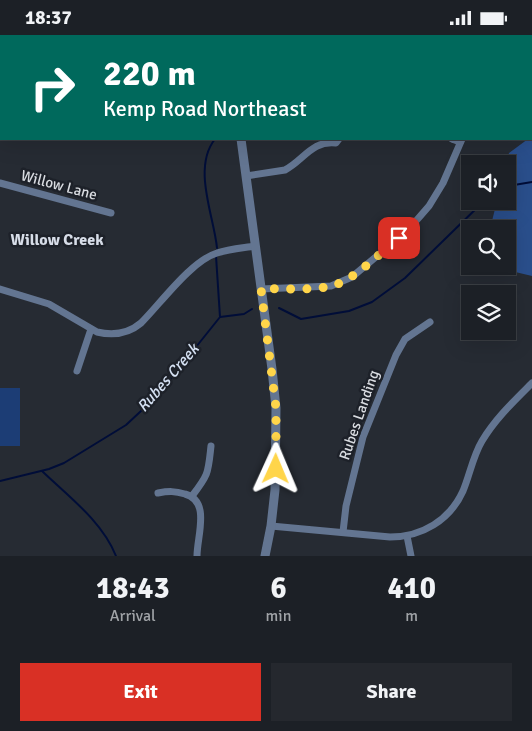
<!DOCTYPE html>
<html lang="en">
<head>
<meta charset="utf-8">
<style>
  body { margin:0; font-family:Signika,sans-serif; background:#25282e; color:#f1f3f6; height:100vh; display:flex; flex-direction:column; font-size:19px; white-space:nowrap }
  * { box-sizing:border-box; margin:0 }
  p { font-size:16px; color:#a0a3a7 }
  .icon { flex:none; width:28px; height:28px; fill:none; stroke:currentColor; stroke-width:2; stroke-linecap:round; stroke-linejoin:round }
  .map { position:relative; height:521px; overflow:hidden }
  .drawer { display:flex; flex-direction:column; background:#1c2026; flex:1 }
  .drawer>* { flex:none }
  .banner { position:absolute; left:0px; top:0px; width:532px; height:105px; box-shadow:0 5px 20px #0002,0 0 0 1px #3a3e43; background:#00695c; color:#fff; overflow:hidden }
  .tools { position:absolute; left:461px; top:120px; display:grid; gap:10px }
  .tools a { display:grid; place-items:center; width:55px; height:55px; border-radius:0px; background:#1c2026; box-shadow:0 5px 20px #0002,0 0 0 1px #3a3e43; font-size:25px }
  .pin { position:absolute; display:grid; place-items:center; width:42px; height:42px; color:#fff; margin:-21px; border-radius:10px; box-shadow:0 2px 8px #0006 }
  .me { position:absolute; width:55px; margin:-28px; rotate:1deg; stroke-linejoin:round; filter:drop-shadow(0 0 4px #0008) }
  .turn { display:flex; align-items:center; gap:18px; height:105px; padding:0 20px; font-size:22px }
  .turn .icon { width:65px; height:65px; stroke-width:2.5 }
  .turn b { display:block; font-size:35px; line-height:42px }
  .eta { display:flex; justify-content:space-evenly; align-items:center; height:85px; text-align:center }
  .eta b { font-size:30px; font-weight:700; line-height:35px }
  .primary-button { display:flex; gap:10px; margin-top:auto; padding:10px 20px }
  .primary-button a { flex:1; height:58px; border-radius:0px; background:#d93025; color:#fff; font-size:20px; font-weight:700; line-height:58px; text-align:center }
  .primary-button a+a { background:#25282e; color:#f1f3f6 }
  .status { display:flex; justify-content:space-between; align-items:center; height:35px; padding:0 25px; background:#1c2026; direction:ltr }
  .status svg { height:14px; fill:currentColor }
  .map>svg:first-child { display:block }
</style>
</head>
<body>
<div class="status"><b>18:37</b><svg viewBox="0 0 49 12"><path d="M0 12V9h3v3zM5 12V6h3v6zM10 12V3h3v9zM15 12V0h3v12zM26 1h20v11H26zM47 4h2v5h-2z"/></svg></div>
<div class="map">
<svg width="532" height="521" viewBox="0 0 532 521">
  <rect width="100%" height="100%" fill="#262b33"/>
  <rect fill="#1c3d75" x="0" y="353" width="20" height="58"/>
  <polygon fill="#2a4f8c" points="532,101 532,241 491,231 508,231 508,194 490,194 497,166 508,166 508,129 506,129 509,118 528,104 531,104"/>
  <g fill="none" stroke-linecap="round" stroke-linejoin="round">
    <g stroke="#000d38" stroke-width="2">
      <polyline points="307,1 308,0"/>
      <path d="M215 104C192 133 214 181 217 213"/>
      <polyline points="508,151 532,147"/>
      <polyline points="279,273 301,284 349,276 372,267 405,243 484,166"/>
      <polyline points="220,282 244,279 252,274"/>
      <path d="M42 436C68 461 102 486 116 521"/>
      <polyline points="0,446 49,434 64,428 126,390 156,362 220,282 216,221"/>
    </g>
    <g stroke="#637591" stroke-width="7">
      <polyline points="50,1 50,0"/>
      <polyline points="458,1 459,0"/>
      <polyline points="531,34 532,34"/>
      <polyline points="452,104 460,107"/>
      <path d="M246 141 285 135C303 126 312 105 336 108L339 104"/>
      <polyline points="0,148 111,178"/>
      <path d="M0 254 49 269 97 297C114 301 128 299 141 288 161 268 191 226 217 218 229 214 243 213 255 211"/>
      <polyline points="261,254 331,251 352,242 409,194 429,171 443,148 462,104"/>
      <polyline points="77,336 91,294"/>
      <path d="M158 458C169 456 175 456 185 459 211 466 197 501 197 521"/>
      <path d="M192 461C209 439 208 438 211 411"/>
      <path d="M271 491 390 502C422 502 450 485 463 456 470 439 473 421 482 406 495 384 514 366 532 348"/>
      <polyline points="343,497 346,471 363,402 396,320 405,304 430,287"/>
      <polyline points="407,501 411,521"/>
    </g>
    <g stroke="#637591" stroke-width="9">
      <polyline points="232,0 232,1"/>
      <polyline points="241,104 272,334 276,373 275,455 271,491 265,521"/>
    </g>
  </g>
  <g fill="none" stroke-linecap="round" stroke-linejoin="round">
    <path stroke="#ffd54a" stroke-width="9" stroke-dasharray="0 16.2" d="M276 434V373L261 254C283 253 310 256 331 251 352 247 381 217 399 203"/>
  </g>
  <g text-anchor="middle" dominant-baseline="central" stroke-width="5" stroke-linejoin="round" paint-order="stroke">
    <g font-size="15" fill="#d8dbe0" stroke="#1d2129">
      <text transform="translate(59 150) rotate(15)">Willow Lane</text>
      <text transform="translate(359 380) rotate(-71)">Rubes Landing</text>
    </g>
    <g font-size="16" font-weight="bold" fill="#d7dde8" stroke="#1d2129">
      <text x="57" y="205">Willow Creek</text>
    </g>
    <g font-size="16" font-style="italic" fill="#d5e1f3" stroke="#1d2129">
      <text transform="translate(168 343) rotate(-49)">Rubes Creek</text>
    </g>
  </g>
</svg>
<div class="tools">
<a><svg class="icon" aria-label="sound" viewBox="0 0 24 24"><path d="M4 9h4l5-4v14l-5-4H4zM17 9q2 3 0 6"/></svg></a>
<a><svg class="icon" aria-label="search" viewBox="0 0 24 24"><circle cx="10" cy="10" r="6"/><path d="M15 15l6 6"/></svg></a>
<a><svg class="icon" aria-label="layers" viewBox="0 0 24 24"><path d="M12 4l9 5-9 5-9-5zM3 14l9 5 9-5"/></svg></a>
</div>
<div class="pin" style="left:399px;top:203px;background:#d93025"><svg class="icon" aria-label="arrive" viewBox="0 0 24 24"><path d="M6 21V4h12l-3 4 3 4H6"/></svg></div>
<svg class="me" style="left:276px;top:434px" viewBox="-20 -20 40 40"><path d="M0-17L14 15 0 8-14 15z" fill="#ffd54a" stroke="#fff" stroke-width="4"/></svg>
<div class="banner">
<div class="turn"><svg class="icon" aria-label="right" viewBox="0 0 24 24"><path d="M7 20v-9h11M14 6l5 5-5 5"/></svg><div><b>220 m</b>Kemp Road Northeast</div></div>
</div>
</div>
<section class="drawer">
<div class="eta">
<div><b>18:43</b><p>Arrival</p></div>
<div><b>6</b><p>min</p></div>
<div><b>410</b><p>m</p></div>
</div>
<div class="primary-button"><a>Exit</a><a>Share</a></div>
</section>
</body>
</html>
